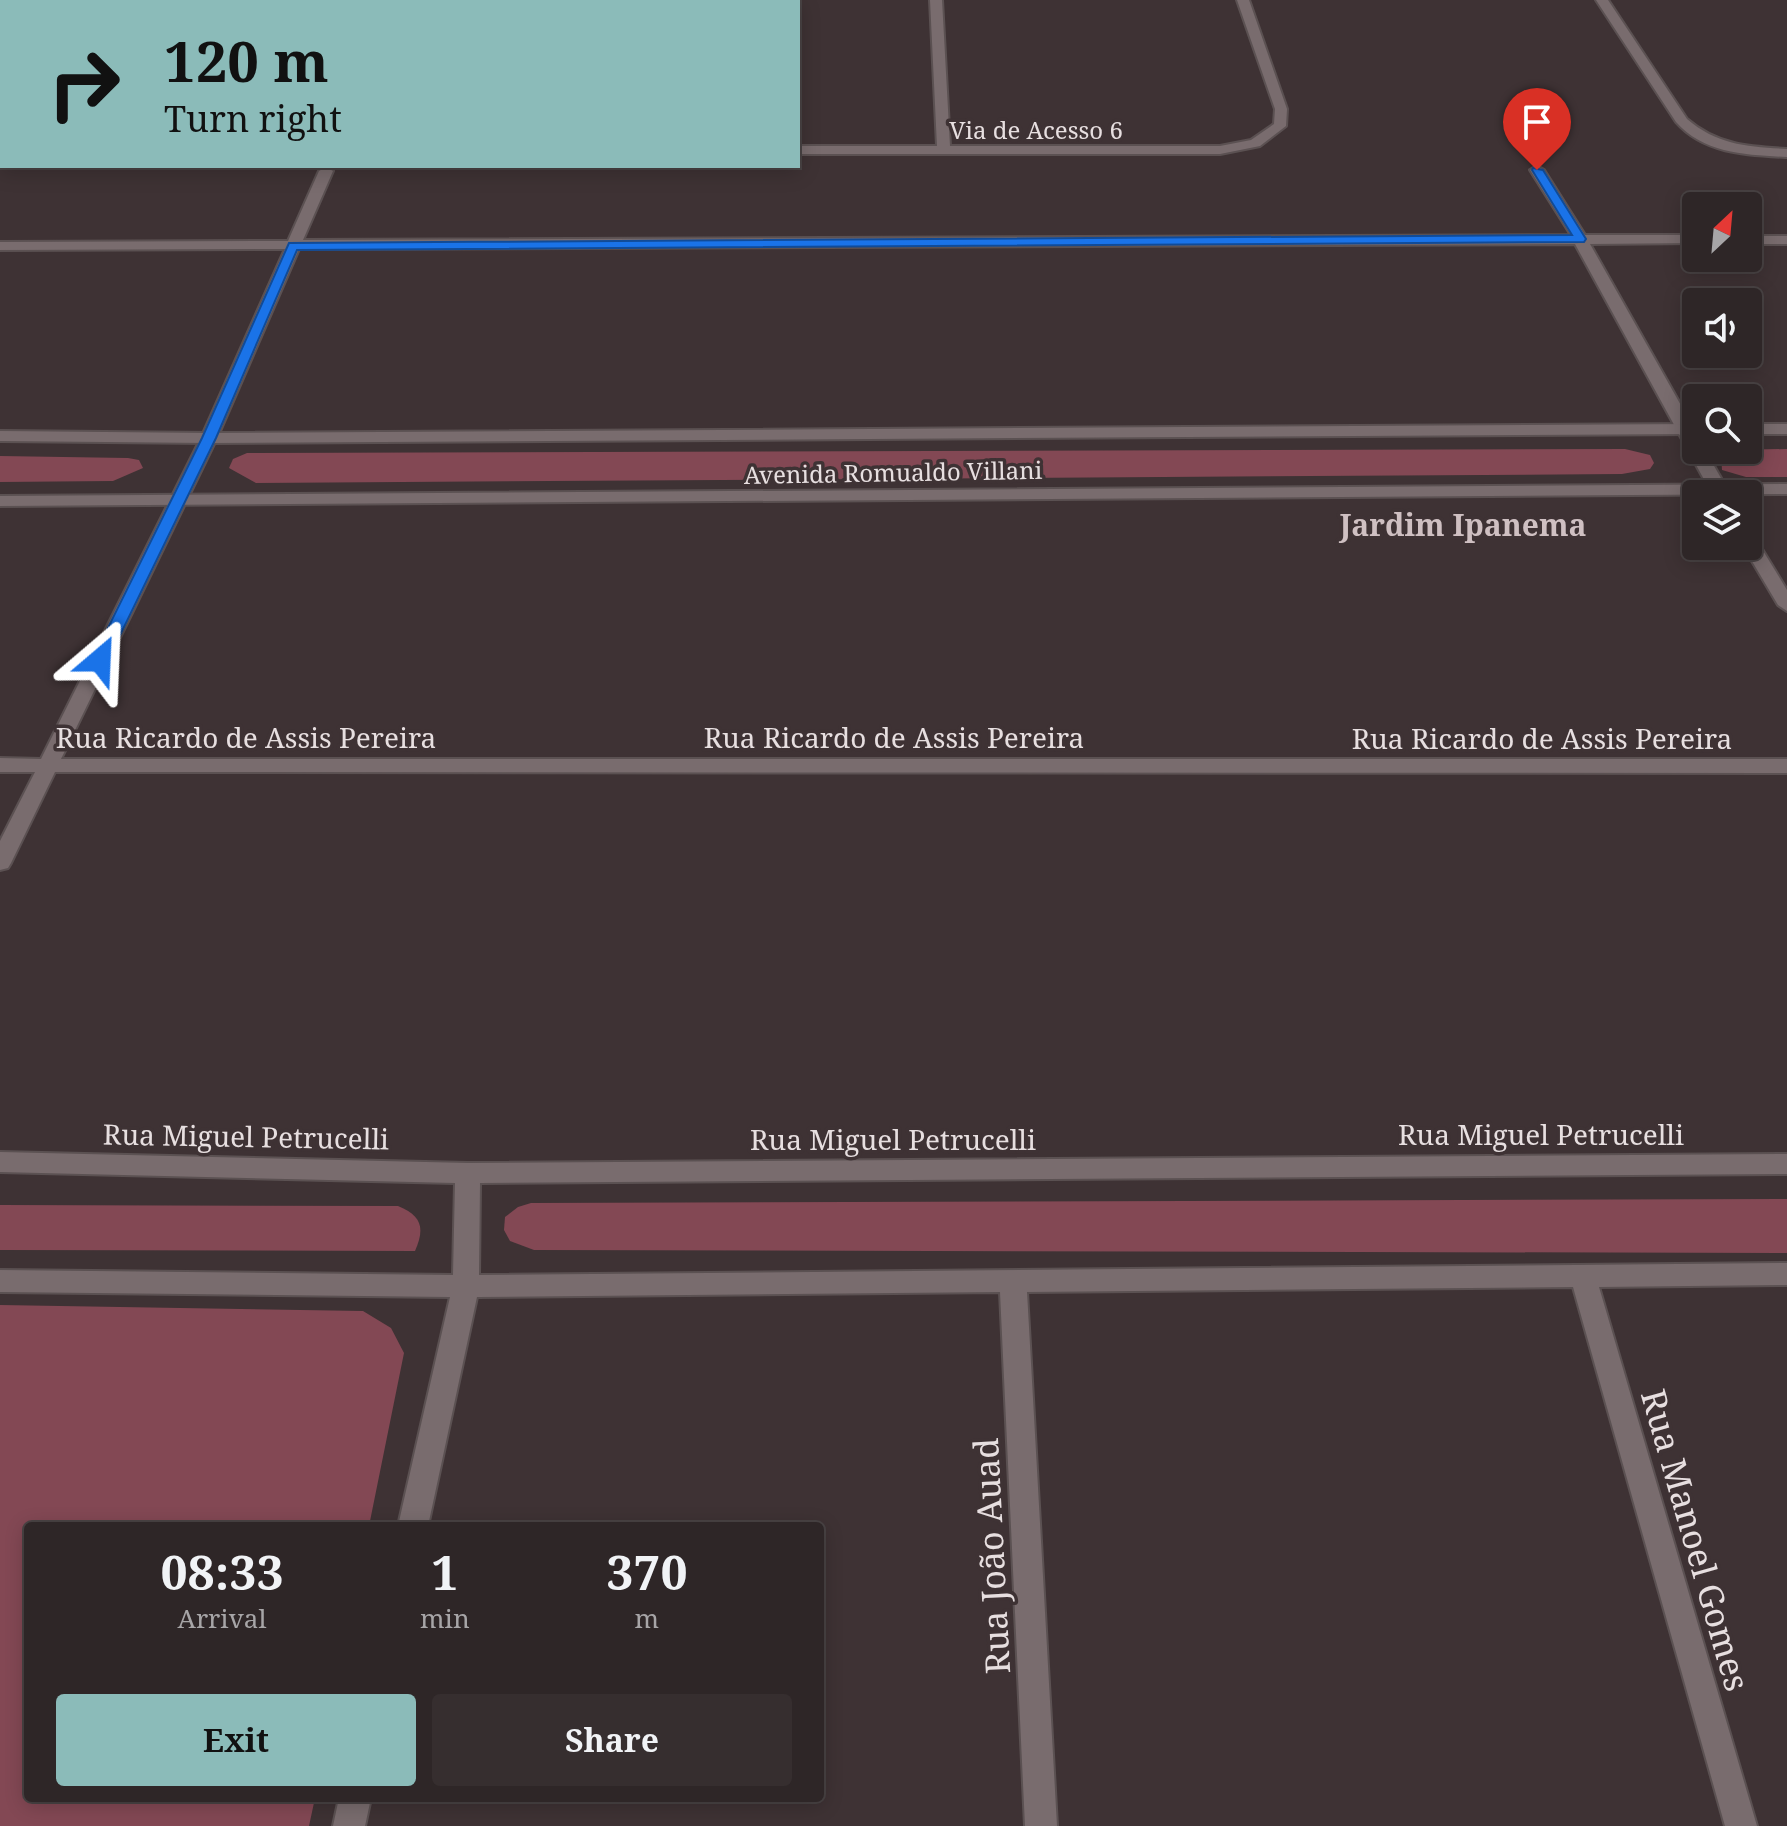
<!DOCTYPE html>
<html lang="en">
<head>
<meta charset="utf-8">
<style>
  body { margin:0; font-family:"Noto Serif",serif; background:#362e2f; color:#f1f3f6; height:100vh; display:flex; flex-direction:column; font-size:30px; white-space:nowrap }
  * { box-sizing:border-box; margin:0 }
  p { font-size:26px; color:#a7a5a7 }
  .icon { flex:none; width:44px; height:44px; fill:none; stroke:currentColor; stroke-width:2; stroke-linecap:round; stroke-linejoin:round }
  .map { position:relative; flex:1; overflow:hidden }
  .sheet { position:absolute; left:24px; top:1522px; width:800px; height:280px; display:flex; flex-direction:column; background:#2e2627; border-radius:8px; box-shadow:0 4px 20px #0003,0 0 0 2px #494344 }
  .sheet>* { flex:none }
  .banner { position:absolute; left:0px; top:0px; width:800px; height:168px; box-shadow:0 4px 20px #0003,0 0 0 2px #494344; background:#8bbbb9; color:#111; overflow:hidden }
  .needle { width:52px; rotate:26deg }
  .tools { position:absolute; left:1682px; top:192px; display:grid; gap:16px }
  .tools a { display:grid; place-items:center; width:80px; height:80px; border-radius:8px; background:#2e2627; box-shadow:0 4px 20px #0003,0 0 0 2px #494344; font-size:40px }
  .pin { position:absolute; display:grid; place-items:center; width:68px; height:68px; color:#fff; margin:-82px -34px; border-radius:50% 50% 50% 0; rotate:-45deg; box-shadow:0 0 8px #0007 }
  .pin .icon { rotate:45deg }
  .me { position:absolute; width:88px; margin:-44px; rotate:26deg; stroke-linejoin:round; filter:drop-shadow(0 0 6px #0008) }
  .turn { display:flex; align-items:center; gap:28px; height:168px; padding:0 32px; font-size:36px }
  .turn .icon { width:104px; height:104px; stroke-width:2.5 }
  .turn b { display:block; font-size:56px; line-height:68px }
  .eta { display:flex; justify-content:space-evenly; align-items:center; height:136px; text-align:center }
  .eta b { font-size:48px; font-weight:700; line-height:56px }
  .button { display:flex; gap:16px; margin-top:auto; padding:16px 32px }
  .button a { flex:1; height:92px; border-radius:8px; background:#8bbbb9; color:#111; font-size:32px; font-weight:700; line-height:92px; text-align:center }
  .button a+a { background:#362e2f; color:#f1f3f6 }
  .map>svg:first-child { display:block }
</style>
</head>
<body>
<div class="map">
<svg width="1787" height="1826" viewBox="0 0 1787 1826">
  <rect width="100%" height="100%" fill="#3e3234"/>
  <g fill="#834854">
    <polygon points="1625,449 1650,455 1654,463 1650,469 1622,474 256,483 229,468 233,459 247,453"/>
    <polygon points="1787,449 1787,477 1746,477 1722,470 1721,454 1728,450"/>
    <polygon points="0,456 128,458 139,460 143,468 113,481 0,482"/>
    <polygon points="1787,1199 1787,1253 534,1250 510,1241 504,1230 505,1217 518,1207 531,1203"/>
    <path d="M0 1205 398 1206C422 1216 425 1228 415 1251L0 1250Z"/>
    <polygon points="0,1305 363,1311 391,1328 404,1353 369,1526 28,1526 28,1798 315,1798 309,1826 0,1826"/>
  </g>
  <g fill="none" stroke-linecap="round" stroke-linejoin="round">
    <defs>
      <g id="minor">
        <polygon points="298,0 310,0 297,2"/>
        <rect x="611" y="0" width="12" height="2"/>
        <polygon points="930,0 942,0 950,146 1220,146 1251,140 1274,124 1275,109 1237,0 1249,0 1287,109 1286,126 1260,146 1220,154 798,154 798,146 937,146"/>
        <path d="M1596 0H1608L1687 119C1717 145 1749 147 1787 149V157C1748 155 1704 154 1676 122Z"/>
        <rect x="0" y="14" width="2" height="8"/>
        <rect x="0" y="143" width="2" height="8"/>
        <polygon points="1537,166 1544,170 1585,235 1696,235 1696,243 1590,244 1696,432 1696,450 1705,450 1730,494 1712,494 1575,244 299,249 217,438 61,759 1787,759 1787,773 55,772 11,863 8,868 0,870 0,841 35,772 0,772 0,758 41,759 201,438 285,249 0,250 0,242 288,241 319,171 326,167 333,171 303,240 1571,235 1530,170"/>
        <rect x="1748" y="236" width="39" height="8"/>
        <polygon points="1748,535 1754,536 1787,590 1787,611 1778,605 1743,546 1748,546"/>
        <polygon points="0,1152 468,1163 1787,1154 1787,1174 480,1183 479,1275 1787,1263 1787,1285 1599,1287 1757,1826 1725,1826 1573,1287 1027,1292 1057,1826 1025,1826 1000,1292 477,1297 428,1526 398,1526 450,1297 0,1292 0,1270 453,1275 455,1183 0,1172"/>
        <polygon points="339,1798 371,1798 365,1826 333,1826"/>
      </g>
      <g id="tertiary">
        <polygon points="1696,424 1696,434 209,443 0,441 0,431 209,433"/>
        <rect x="1748" y="424" width="39" height="10"/>
        <polygon points="1787,484 1787,494 0,506 0,496"/>
      </g>
    </defs>
    <use href="#minor" stroke="#5b5152" stroke-width="4"/>
    <use href="#tertiary" stroke="#5b5152" stroke-width="4"/>
    <use href="#minor" fill="#796c6e" fill-rule="evenodd"/>
    <use href="#tertiary" fill="#796c6e" fill-rule="evenodd"/>
  </g>
  <polygon fill="#1a73e8" stroke="#114b97" stroke-width="2" points="1533,168 1543,170 1586,239 1584,242 297,250 216,438 108,660 100,664 92,660 202,438 289,243 1572,235 1532,170"/>
  <g text-anchor="middle" dominant-baseline="central" stroke-width="7" stroke-linejoin="round" paint-order="stroke">
    <g font-size="24" fill="#e7dfe0" stroke="#3e3234">
      <text x="1036" y="129">Via de Acesso 6</text>
      <text transform="translate(893 472) rotate(-1)">Avenida Romualdo Villani</text>
    </g>
    <g font-size="28" fill="#e7dfe0" stroke="#3e3234">
      <text x="246" y="737">Rua Ricardo de Assis Pereira</text>
      <text x="894" y="737">Rua Ricardo de Assis Pereira</text>
      <text x="1542" y="738">Rua Ricardo de Assis Pereira</text>
      <text x="1541" y="1134">Rua Miguel Petrucelli</text>
      <text transform="translate(246 1136) rotate(1)">Rua Miguel Petrucelli</text>
      <text x="893" y="1139">Rua Miguel Petrucelli</text>
    </g>
    <g font-size="30" font-weight="bold" fill="#cfc0c2" stroke="#3e3234">
      <text x="1463" y="524">Jardim Ipanema</text>
    </g>
    <g font-size="34" fill="#e7dfe0" stroke="#3e3234">
      <text transform="translate(1696 1540) rotate(74)">Rua Manoel Gomes</text>
      <text transform="translate(991 1556) rotate(-93)">Rua João Auad</text>
    </g>
  </g>
</svg>
<div class="tools">
<a><svg class="needle" viewBox="-14 -14 28 28"><path d="M0-13l5 13h-10z" fill="#e53935"/><path d="M0 13l5-13h-10z" fill="#a7a5a7"/></svg></a>
<a><svg class="icon" aria-label="sound" viewBox="0 0 24 24"><path d="M4 9h4l5-4v14l-5-4H4zM17 9q2 3 0 6"/></svg></a>
<a><svg class="icon" aria-label="search" viewBox="0 0 24 24"><circle cx="10" cy="10" r="6"/><path d="M15 15l6 6"/></svg></a>
<a><svg class="icon" aria-label="layers" viewBox="0 0 24 24"><path d="M12 4l9 5-9 5-9-5zM3 14l9 5 9-5"/></svg></a>
</div>
<div class="pin" style="left:1537px;top:170px;background:#d93025"><svg class="icon" aria-label="arrive" viewBox="0 0 24 24"><path d="M6 21V4h12l-3 4 3 4H6"/></svg></div>
<svg class="me" style="left:100px;top:660px" viewBox="-20 -20 40 40"><path d="M0-17L14 15 0 8-14 15z" fill="#1a73e8" stroke="#fff" stroke-width="4"/></svg>
<div class="banner">
<div class="turn"><svg class="icon" aria-label="right" viewBox="0 0 24 24"><path d="M7 20v-9h11M14 6l5 5-5 5"/></svg><div><b>120 m</b>Turn right</div></div>
</div>
<section class="sheet">
<div class="eta">
<div><b>08:33</b><p>Arrival</p></div>
<div><b>1</b><p>min</p></div>
<div><b>370</b><p>m</p></div>
</div>
<div class="button"><a>Exit</a><a>Share</a></div>
</section>
</div>
</body>
</html>
